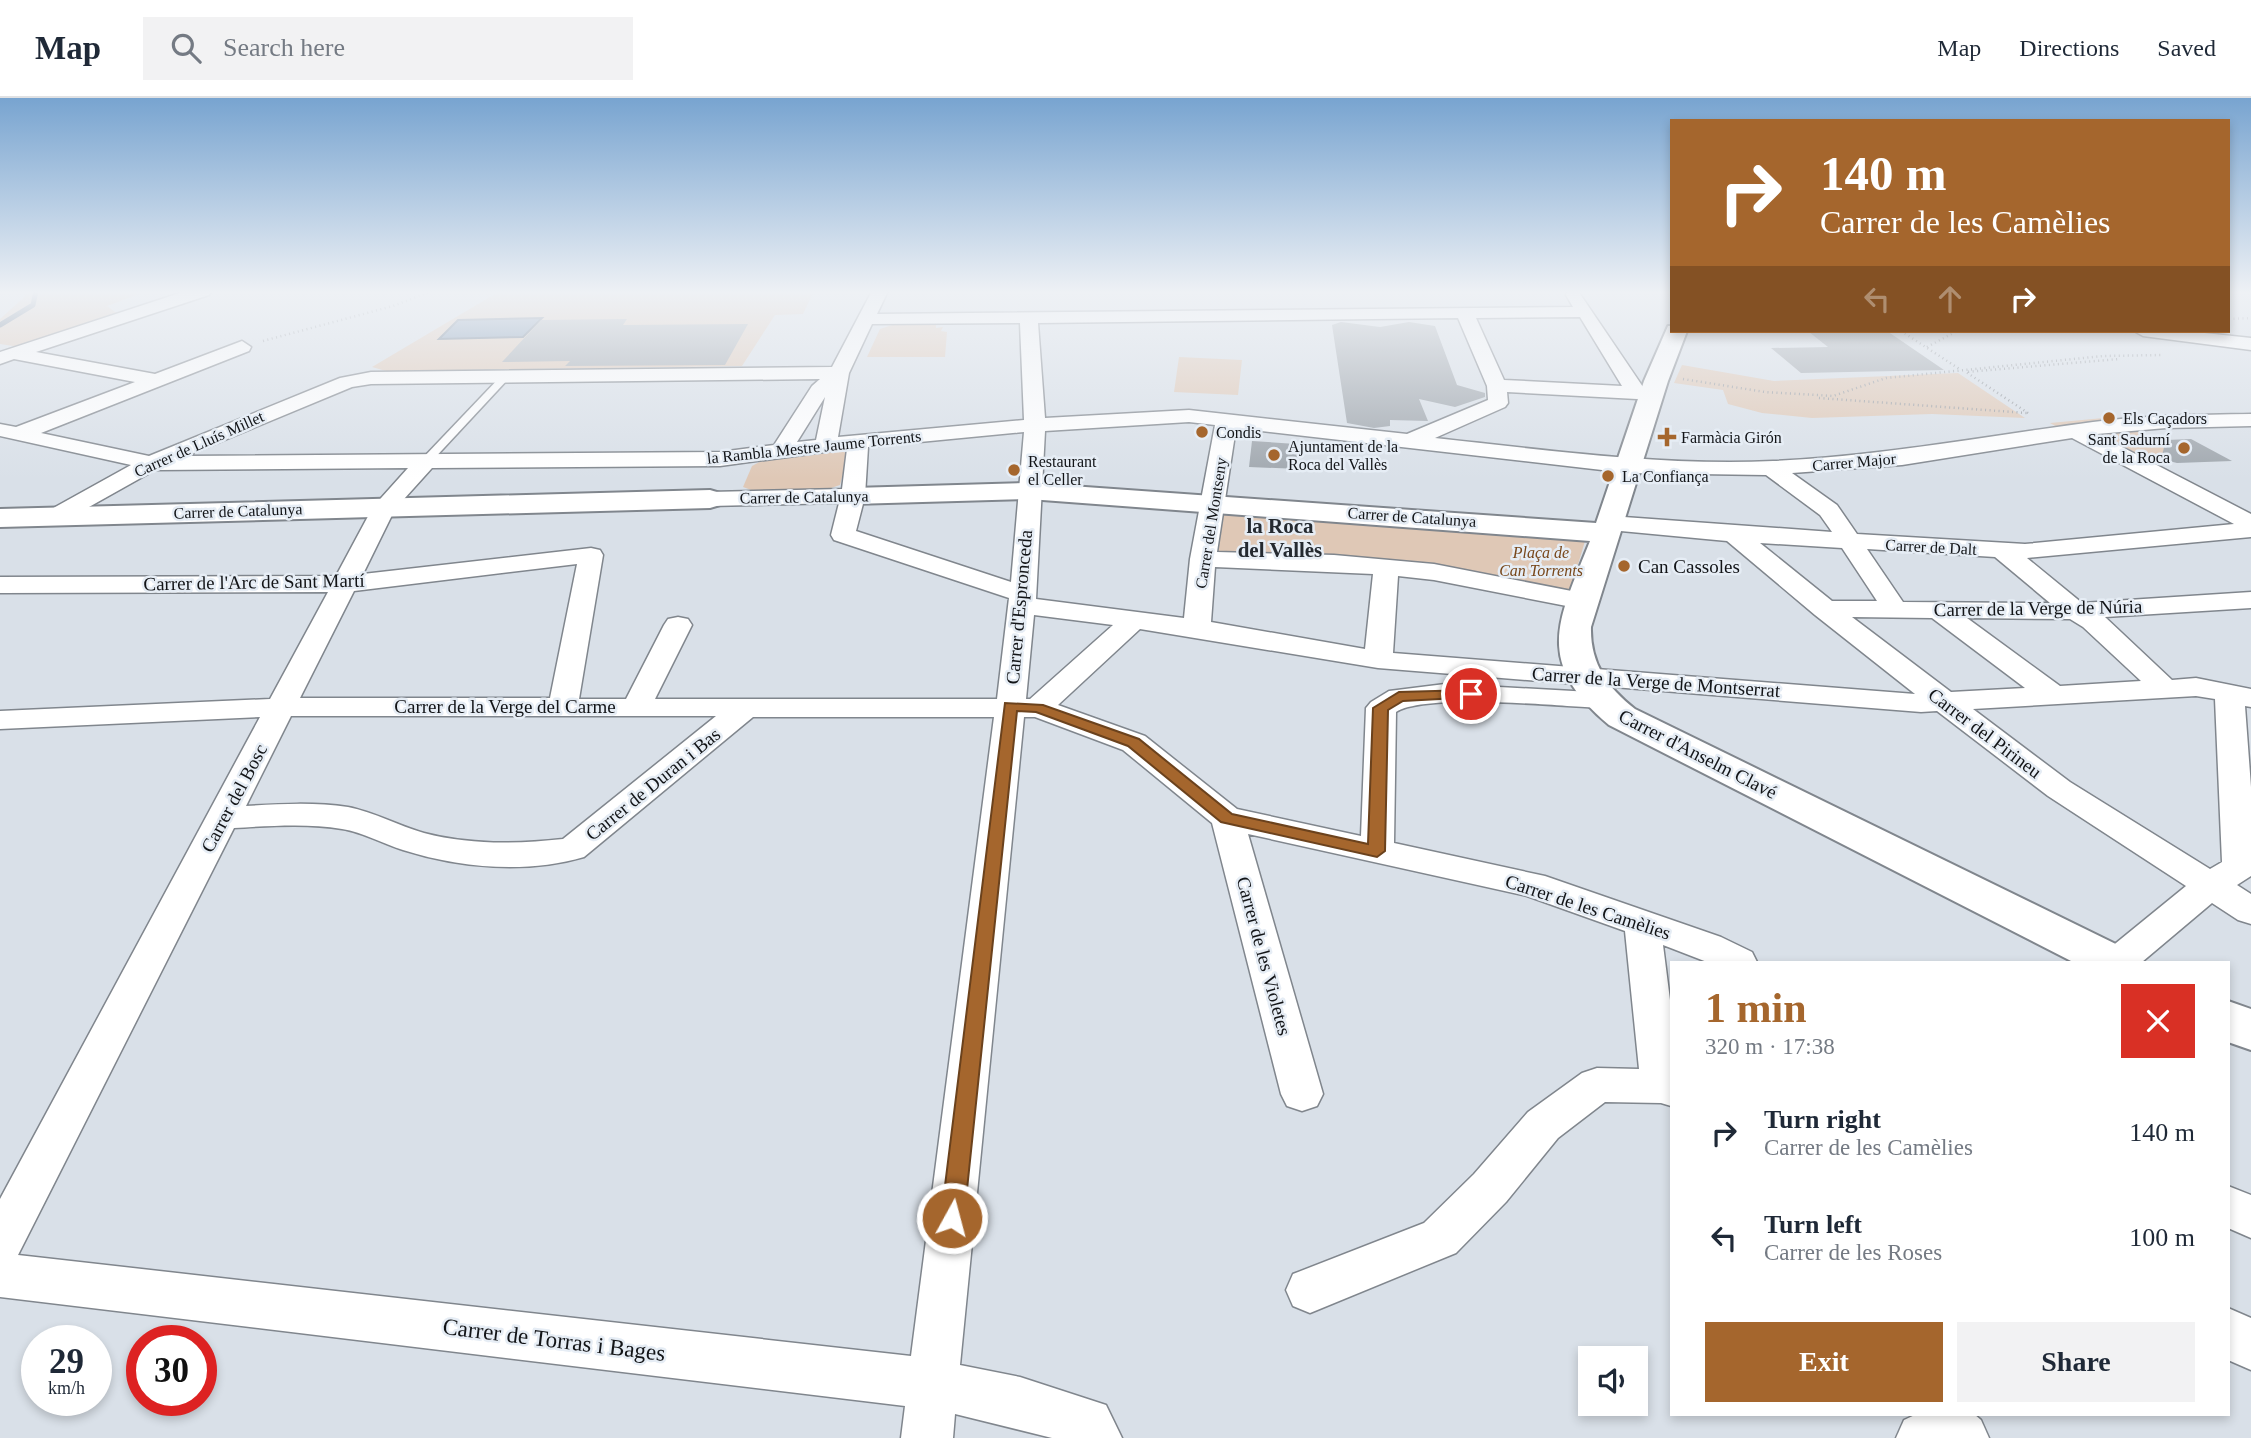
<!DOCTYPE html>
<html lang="en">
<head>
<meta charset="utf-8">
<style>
  body { margin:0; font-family:Georgia,serif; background:#f2f2f3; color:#1f2937; height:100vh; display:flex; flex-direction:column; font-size:26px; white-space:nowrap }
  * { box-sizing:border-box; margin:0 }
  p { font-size:23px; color:#747a83 }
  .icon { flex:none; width:38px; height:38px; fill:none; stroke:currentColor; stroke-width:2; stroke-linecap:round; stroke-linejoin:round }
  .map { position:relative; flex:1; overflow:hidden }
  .side { position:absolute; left:1670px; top:863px; width:560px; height:455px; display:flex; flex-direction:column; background:#fff; border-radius:0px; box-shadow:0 4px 10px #0003 }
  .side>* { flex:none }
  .top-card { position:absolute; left:1670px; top:21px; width:560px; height:214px; border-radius:0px; box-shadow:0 4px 10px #0003; background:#a5662d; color:#fff; overflow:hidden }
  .tools { position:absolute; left:1578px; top:1248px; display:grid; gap:14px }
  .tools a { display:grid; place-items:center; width:70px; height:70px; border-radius:0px; background:#fff; box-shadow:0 4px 10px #0003; font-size:35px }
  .speed { position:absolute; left:21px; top:1227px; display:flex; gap:14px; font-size:35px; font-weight:700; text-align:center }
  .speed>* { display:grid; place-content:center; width:91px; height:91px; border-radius:50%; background:#fff; box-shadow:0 4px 10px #0003; line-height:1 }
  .speed small { font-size:18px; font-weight:400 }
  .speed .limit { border:10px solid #d22; background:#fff; color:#111 }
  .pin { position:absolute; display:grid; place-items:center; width:60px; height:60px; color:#fff; margin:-30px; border:4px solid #fff; border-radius:50%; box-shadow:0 2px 7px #0007 }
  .me { position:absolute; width:77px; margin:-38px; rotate:7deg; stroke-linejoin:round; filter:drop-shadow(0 0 5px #0008) }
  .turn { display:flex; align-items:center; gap:24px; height:147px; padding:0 35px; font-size:32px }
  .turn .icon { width:91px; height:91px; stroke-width:2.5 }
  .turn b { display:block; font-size:49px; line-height:60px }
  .lanes { display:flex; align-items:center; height:66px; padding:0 35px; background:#0003; justify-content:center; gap:35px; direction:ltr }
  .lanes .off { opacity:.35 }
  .round { display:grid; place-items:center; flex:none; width:74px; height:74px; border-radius:0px; background:#f2f2f3 }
  .overview { display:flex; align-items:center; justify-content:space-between; height:119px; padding:0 35px }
  h1 { font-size:42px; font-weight:600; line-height:52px; color:#a5662d }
  .cta { display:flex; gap:14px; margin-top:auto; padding:14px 35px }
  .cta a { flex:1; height:80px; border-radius:0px; background:#a5662d; color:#fff; font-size:28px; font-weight:600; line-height:80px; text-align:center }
  .cta a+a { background:#f2f2f3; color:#1f2937 }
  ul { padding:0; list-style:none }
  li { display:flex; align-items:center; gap:21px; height:105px; padding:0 35px }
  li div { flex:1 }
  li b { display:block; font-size:26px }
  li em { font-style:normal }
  header { display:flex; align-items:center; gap:42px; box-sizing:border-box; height:98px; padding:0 35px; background:#fff; border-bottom:2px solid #e0e1e3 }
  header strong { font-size:33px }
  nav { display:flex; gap:38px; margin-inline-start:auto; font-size:24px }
  .search { width:490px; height:63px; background:#f2f2f3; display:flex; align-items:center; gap:18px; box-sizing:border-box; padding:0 24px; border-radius:0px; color:#747a83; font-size:26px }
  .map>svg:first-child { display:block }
</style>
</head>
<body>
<header>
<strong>Map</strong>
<div class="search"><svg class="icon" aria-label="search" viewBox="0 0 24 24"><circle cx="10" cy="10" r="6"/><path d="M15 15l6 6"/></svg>Search here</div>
<nav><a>Map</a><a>Directions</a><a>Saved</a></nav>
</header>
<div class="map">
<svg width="2251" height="1340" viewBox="0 0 2251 1340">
  <rect width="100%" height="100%" fill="#d9e0e8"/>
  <g fill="#dfc8b6">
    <polygon points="31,193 147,193 107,208 119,217 20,249 0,246 0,221"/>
    <polygon points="500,193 814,193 803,216 775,217 742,268 386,273 372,269"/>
    <polygon points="892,227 936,227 936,230 943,229 941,233 947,234 945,259 867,259 880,231"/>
    <polygon points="1179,259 1242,262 1238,297 1174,294"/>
    <polygon points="1682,267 1774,283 1958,275 2025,320 1932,316 1812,320 1762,315 1728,306 1723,292 1674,285"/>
    <polygon points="2114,319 2158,343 2152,343 2175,356 2114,361 2050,325"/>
    <polygon points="838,353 848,355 840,387 828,391 754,393 743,389 752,368 765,361"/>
    <polygon points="1218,408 1565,433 1585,443 1568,500 1434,474 1207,458"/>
  </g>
  <polygon fill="#708cac" stroke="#54687f" stroke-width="2" points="542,220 523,239 439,241 458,222"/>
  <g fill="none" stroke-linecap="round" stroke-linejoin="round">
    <polyline stroke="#54687f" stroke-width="5" points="0,227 33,207 36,193"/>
  </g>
  <g fill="#a0a7ae">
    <polygon points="627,221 623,227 748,226 725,267 565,268 570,263 502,264 541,222"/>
    <polygon points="1341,224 1380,229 1409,224 1435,228 1457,287 1485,295 1485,299 1455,309 1419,301 1428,323 1390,322 1390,328 1374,330 1347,325 1332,227"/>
    <polygon points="1887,233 1944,272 1801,275 1771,250 1828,249 1809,234"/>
    <polygon points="2191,341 2232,363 2177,365 2161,361 2166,342"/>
    <polygon points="1252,343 1296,346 1299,371 1249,369"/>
  </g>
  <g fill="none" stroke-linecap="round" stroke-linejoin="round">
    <defs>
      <polygon id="lane" points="502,277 510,279 430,365 422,365 422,361"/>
      <g id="street">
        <path d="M186 193H211L209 197 36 254 155 276 242 243 251 249 249 253 41 335 149 358 340 280 371 274 832 269 872 193H888L877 216 1573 209 1566 197 1568 193H1578L1643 289 1659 291 1662 295 1659 299 1637 301 1507 294 1508 305 1505 309 1435 340C1547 352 1660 368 1773 363 1881 358 1986 338 2093 324 2145 317 2198 317 2251 316V328L2166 330 2097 336 2251 416V439L2027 460 2082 505 2251 494V510L2105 519 2172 582 2196 580 2251 591V609L2245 608 2251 689V778L2237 787 2251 796V826L2238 822 2212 805 2142 864H2100L2105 854 2186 788 2048 698 1937 613 1921 614 1378 570 1140 531 1058 607 1145 638 1237 711 1361 738 1366 610 1371 604 1389 593 1445 586 1609 595 1614 601 1609 607 1599 610C1557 608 1426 595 1396 614L1394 745 1545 778 1721 839 1752 854 1757 864H1707L1663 847 1671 910V1008L1661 1005 1605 1004 1558 1040 1506 1104 1456 1155 1310 1215 1293 1208 1286 1192 1293 1176 1424 1125 1474 1076 1528 1014 1582 975 1597 970 1639 971 1625 833 1527 798 1248 736 1323 996 1317 1008 1302 1013 1287 1008 1281 996 1212 725 1123 652 1035 619H1024L960 1267 1020 1279 1106 1307 1122 1340H1052L955 1316 953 1340H901L905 1308 0 1199V1101L260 619 0 631V613L270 601 328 494 0 495V479L336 478 373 409 408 370 155 372 64 423H48L44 418 48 413 131 367 0 338V326L16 329 135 284 14 261 0 266V254ZM1580 219 1622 288 1504 282 1476 220ZM1458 220 1487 288 1488 302 1407 336 1189 312 1045 320 1038 225ZM1020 225 1024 322 838 339 849 275 872 226ZM820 281 812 288 774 347 720 354 186 358 352 289 371 286ZM825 299 816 342 797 344ZM1189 324 1215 327 1190 461 1184 520 1036 501 1045 333ZM1236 330 1628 375 1766 377 1820 417 1832 434 1610 418 1602 420 1598 425 1602 430 1610 432 1727 443 1815 517 1915 596 1393 555 1398 478 1434 482 1582 511 1591 509 1595 503 1591 497 1582 495 1434 466 1334 457 1217 454ZM1024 334 1011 484 856 433 865 398 868 349ZM2072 340 2234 426 2025 446 1857 436 1837 407 1792 375 1902 367ZM847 351 842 391 710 394 702 396 698 401 702 406 710 408 839 405 831 437 834 442 1009 500 997 601H655L692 527 688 521 678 519 668 521 664 527 626 601H579L603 457 600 452 591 450 363 476 395 411 432 370 720 368ZM1760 445 1842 450 1877 503H1832ZM1867 451 1995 459 2050 505 1903 504ZM577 466 550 600H300L354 493ZM1215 469 1373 476 1365 551 1211 524ZM1034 517 1113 527 1030 601H1026ZM1852 519 1932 520 2025 590 1951 594ZM1967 520 2070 521 2083 529 2141 583 2060 588ZM2196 598 2215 601 2222 764 2210 771 2070 684 1973 611ZM291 618H716L563 741C516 746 470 747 424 735 399 728 374 714 348 709 315 704 279 706 246 708ZM753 619H994L911 1258 18 1157 234 730C270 728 307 725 342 731 363 734 383 746 403 752 460 770 526 776 584 759Z"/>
        <polygon points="2134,233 2186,233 2251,240 2251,252 2143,238"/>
        <polygon points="2228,1088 2251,1097 2251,1140 2228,1130"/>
        <polygon points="2228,1210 2251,1220 2251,1272 2228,1262"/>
        <polygon points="1917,1316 1974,1316 1981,1322 1989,1340 1896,1340 1904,1322"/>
      </g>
      <g id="secondary">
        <path d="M1668 228H1671V233H1687L1668 283 1591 529C1590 565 1607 589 1635 611L2128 852 2135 864H2073L1609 627C1532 563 1559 521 1590 443L1029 401 853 406 843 404 839 398 843 392 853 390 1029 385 1596 425 1644 283Z"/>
        <polygon points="710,392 720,395 724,401 720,407 710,410 0,429 0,411"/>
        <polygon points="2228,903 2251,911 2251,952 2228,944"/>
      </g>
    </defs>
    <use href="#lane" stroke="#80868d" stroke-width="3"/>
    <use href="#street" stroke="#80868d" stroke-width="3"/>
    <use href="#secondary" stroke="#80868d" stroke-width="4"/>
    <g stroke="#93989e" stroke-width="2.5" stroke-dasharray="1 3.5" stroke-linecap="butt">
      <polyline points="2229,221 2251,220"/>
      <polyline points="1901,233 1961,272"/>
      <polyline points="2110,233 2123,234"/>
      <polyline points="263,243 393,208 432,193"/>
      <polyline points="1927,249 1957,233"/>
      <polyline points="1683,281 1765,294 1833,298 1886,280 2103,258 2163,257"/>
      <polyline points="1819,300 2027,315"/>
      <polyline points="2028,315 1966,274 2119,261"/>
    </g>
    <use href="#lane" fill="#fff" fill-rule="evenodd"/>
    <use href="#street" fill="#fff" fill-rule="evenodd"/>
    <use href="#secondary" fill="#fff" fill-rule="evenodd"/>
  </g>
  <linearGradient id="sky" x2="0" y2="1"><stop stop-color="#78a4d0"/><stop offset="0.51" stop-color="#eef1f5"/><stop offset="1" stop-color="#eef1f5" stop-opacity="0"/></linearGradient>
  <rect width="2251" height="381" fill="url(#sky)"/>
  <polygon fill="#a5662d" stroke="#6b421d" stroke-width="2" points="1471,592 1478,596 1476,599 1403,603 1388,612 1385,753 1377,759 1221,724 1128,648 1036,614 1017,613 964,1120 960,1128 952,1131 944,1128 941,1120 1005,605 1043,607 1139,641 1232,716 1368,746 1373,610 1399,594"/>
  <g fill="#a5662d" stroke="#e6edf5" stroke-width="2.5">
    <circle cx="2109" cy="320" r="7"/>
    <circle cx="1202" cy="334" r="7"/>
    <path d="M1663.5 328.5h7v7h7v7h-7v7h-7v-7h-7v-7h7z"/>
    <circle cx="2184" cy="350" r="7"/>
    <circle cx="1274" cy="357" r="7"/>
    <circle cx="1014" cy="372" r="7"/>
    <circle cx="1608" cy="378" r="7"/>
    <circle cx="1624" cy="468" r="7"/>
  </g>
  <g text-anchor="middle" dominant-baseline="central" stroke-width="5" stroke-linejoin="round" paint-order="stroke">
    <g font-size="16" fill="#121417" stroke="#e6edf5" text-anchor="start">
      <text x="2123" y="320">Els Caçadors</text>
      <text x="1216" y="334">Condis</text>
      <text x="1681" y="339">Farmàcia Girón</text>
      <text x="2170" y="341" text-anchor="end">Sant Sadurní<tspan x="2170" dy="18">de la Roca</tspan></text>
      <text x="1288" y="348">Ajuntament de la<tspan x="1288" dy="18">Roca del Vallès</tspan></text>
      <text x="1028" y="363">Restaurant<tspan x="1028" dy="18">el Celler</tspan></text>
      <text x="1622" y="378">La Confiança</text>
    </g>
    <g font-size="16" fill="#121417" stroke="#e6edf5">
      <text transform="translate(199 346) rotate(-24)">Carrer de Lluís Millet</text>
      <text transform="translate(814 349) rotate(-6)">la Rambla Mestre Jaume Torrents</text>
      <text transform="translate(1854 364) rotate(-5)">Carrer Major</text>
      <text transform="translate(804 399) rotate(-1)">Carrer de Catalunya</text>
      <text transform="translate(238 413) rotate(-2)">Carrer de Catalunya</text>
      <text transform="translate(1412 419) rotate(4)">Carrer de Catalunya</text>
      <text transform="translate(1211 425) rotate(-81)">Carrer del Montseny</text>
      <text transform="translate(1931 449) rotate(3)">Carrer de Dalt</text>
    </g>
    <g font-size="16" font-style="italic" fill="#78471a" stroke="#e6edf5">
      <text x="1541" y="454">Plaça de<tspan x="1541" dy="18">Can Torrents</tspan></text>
    </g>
    <g font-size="19" fill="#121417" stroke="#e6edf5" text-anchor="start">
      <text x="1638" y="468">Can Cassoles</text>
    </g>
    <g font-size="19" fill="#121417" stroke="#e6edf5">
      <text transform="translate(254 484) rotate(-1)">Carrer de l'Arc de Sant Martí</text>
      <text transform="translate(1019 509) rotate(-85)">Carrer d'Espronceda</text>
      <text transform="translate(2038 510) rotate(-1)">Carrer de la Verge de Núria</text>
      <text transform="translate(1656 584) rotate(4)">Carrer de la Verge de Montserrat</text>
      <text x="505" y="608">Carrer de la Verge del Carme</text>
      <text transform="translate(1985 635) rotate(37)">Carrer del Pirineu</text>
      <text transform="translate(1698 656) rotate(27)">Carrer d'Anselm Clavé</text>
      <text transform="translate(653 686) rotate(-39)">Carrer de Duran i Bas</text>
      <text transform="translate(234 700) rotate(-62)">Carrer del Bosc</text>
      <text transform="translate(1588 809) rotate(18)">Carrer de les Camèlies</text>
      <text transform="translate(1264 858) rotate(75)">Carrer de les Violetes</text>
    </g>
    <g font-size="21" font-weight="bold" fill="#252a30" stroke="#e6edf5">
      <text x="1280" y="428">la Roca<tspan x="1280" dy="24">del Vallès</tspan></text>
    </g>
    <g font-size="23" fill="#121417" stroke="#e6edf5">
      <text transform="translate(554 1242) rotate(7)">Carrer de Torras i Bages</text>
    </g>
  </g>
</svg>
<div class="tools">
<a><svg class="icon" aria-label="sound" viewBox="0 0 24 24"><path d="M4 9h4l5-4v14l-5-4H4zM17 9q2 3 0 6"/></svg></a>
</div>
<div class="speed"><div>29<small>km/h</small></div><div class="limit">30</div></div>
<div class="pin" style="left:1471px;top:596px;background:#d93025"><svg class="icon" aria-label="arrive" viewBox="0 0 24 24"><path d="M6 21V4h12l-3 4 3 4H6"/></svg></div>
<svg class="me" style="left:952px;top:1120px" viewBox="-20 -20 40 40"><circle r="17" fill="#a5662d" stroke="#fff" stroke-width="3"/><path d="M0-11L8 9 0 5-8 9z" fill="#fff"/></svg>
<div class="top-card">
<div class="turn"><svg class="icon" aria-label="right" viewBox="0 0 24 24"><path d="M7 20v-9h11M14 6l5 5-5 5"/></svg><div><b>140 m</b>Carrer de les Camèlies</div></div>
<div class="lanes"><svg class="icon off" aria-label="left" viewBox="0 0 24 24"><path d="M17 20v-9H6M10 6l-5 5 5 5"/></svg><svg class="icon off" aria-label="ahead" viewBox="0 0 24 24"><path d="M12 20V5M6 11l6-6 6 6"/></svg><svg class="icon" aria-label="right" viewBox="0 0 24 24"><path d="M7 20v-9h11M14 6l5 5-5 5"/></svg></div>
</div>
<section class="side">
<div class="overview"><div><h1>1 min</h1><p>320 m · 17:38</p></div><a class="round" style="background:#d93025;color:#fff"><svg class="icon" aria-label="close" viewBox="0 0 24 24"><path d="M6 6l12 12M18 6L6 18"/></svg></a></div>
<ul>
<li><svg class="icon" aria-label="right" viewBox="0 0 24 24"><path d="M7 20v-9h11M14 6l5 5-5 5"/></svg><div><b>Turn right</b><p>Carrer de les Camèlies</p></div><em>140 m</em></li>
<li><svg class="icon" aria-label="left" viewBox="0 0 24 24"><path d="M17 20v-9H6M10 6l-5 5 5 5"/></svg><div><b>Turn left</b><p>Carrer de les Roses</p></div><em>100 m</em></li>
</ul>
<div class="cta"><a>Exit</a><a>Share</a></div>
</section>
</div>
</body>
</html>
